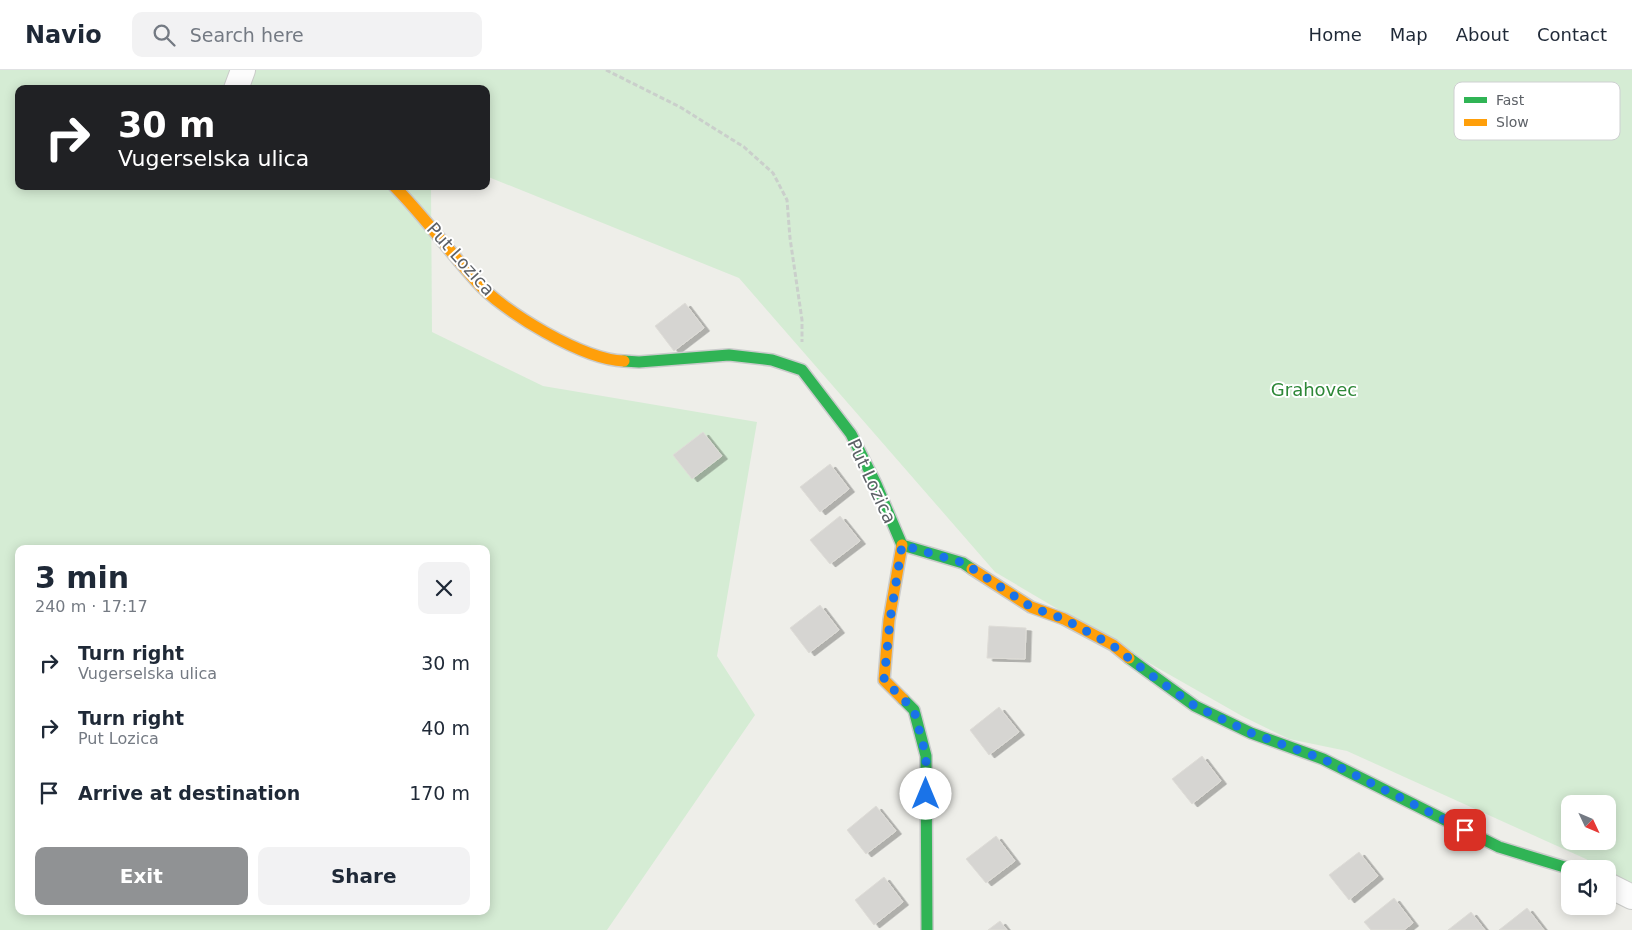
<!DOCTYPE html>
<html lang="en">
<head>
<meta charset="utf-8">
<style>
  body { margin:0; font-family:"DejaVu Sans",sans-serif; background:#f2f2f3; color:#1f2937; height:100vh; display:flex; flex-direction:column; font-size:19px; white-space:nowrap }
  * { box-sizing:border-box; margin:0 }
  p { font-size:16px; color:#747a83 }
  .icon { flex:none; width:28px; height:28px; fill:none; stroke:currentColor; stroke-width:2; stroke-linecap:round; stroke-linejoin:round }
  .map { position:relative; flex:1; overflow:hidden }
  .details { position:absolute; left:15px; top:475px; width:475px; height:370px; display:flex; flex-direction:column; background:#fff; border-radius:10px; box-shadow:0 2px 12px #0003 }
  .details>* { flex:none }
  .banner { position:absolute; left:15px; top:15px; width:475px; height:105px; border-radius:10px; box-shadow:0 2px 12px #0003; background:#202124; color:#fff; overflow:hidden }
  .needle { width:32px; rotate:134deg }
  .buttons { position:absolute; left:1561px; top:725px; display:grid; gap:10px }
  .buttons a { display:grid; place-items:center; width:55px; height:55px; border-radius:10px; background:#fff; box-shadow:0 2px 12px #0003; font-size:25px }
  .pin { position:absolute; display:grid; place-items:center; width:42px; height:42px; color:#fff; margin:-21px; border-radius:10px; box-shadow:0 2px 8px #0006 }
  .me { position:absolute; width:55px; margin:-28px; rotate:0deg; stroke-linejoin:round; filter:drop-shadow(0 0 4px #0008) }
  .turn { display:flex; align-items:center; gap:18px; height:105px; padding:0 20px; font-size:22px }
  .turn .icon { width:65px; height:65px; stroke-width:2.5 }
  .turn b { display:block; font-size:35px; line-height:42px }
  .round { display:grid; place-items:center; flex:none; width:52px; height:52px; border-radius:10px; background:#f2f2f3 }
  .head { display:flex; align-items:center; justify-content:space-between; height:85px; padding:0 20px }
  h1 { font-size:30px; font-weight:700; line-height:38px }
  .action { display:flex; gap:10px; margin-top:auto; padding:10px 20px }
  .action a { flex:1; height:58px; border-radius:10px; background:#909294; color:#fff; font-size:20px; font-weight:700; line-height:58px; text-align:center }
  .action a+a { background:#f2f2f3; color:#1f2937 }
  ul { padding:0; list-style:none }
  li { display:flex; align-items:center; gap:15px; height:65px; padding:0 20px }
  li div { flex:1 }
  li b { display:block; font-size:19px }
  li em { font-style:normal }
  header { display:flex; align-items:center; gap:30px; box-sizing:border-box; height:70px; padding:0 25px; background:#fff; border-bottom:1px solid #e0e1e3 }
  header strong { font-size:24px }
  nav { display:flex; gap:28px; margin-inline-start:auto; font-size:18px }
  .search { width:350px; height:45px; background:#f2f2f3; display:flex; align-items:center; gap:12px; box-sizing:border-box; padding:0 18px; border-radius:10px; color:#747a83; font-size:19px }
  .map>svg:first-child { display:block }
</style>
</head>
<body>
<header>
<strong>Navio</strong>
<div class="search"><svg class="icon" aria-label="search" viewBox="0 0 24 24"><circle cx="10" cy="10" r="6"/><path d="M15 15l6 6"/></svg>Search here</div>
<nav><a>Home</a><a>Map</a><a>About</a><a>Contact</a></nav>
</header>
<div class="map">
<svg width="1632" height="860" viewBox="0 0 1632 860">
  <defs>
    <filter id="shadow"><feDropShadow dx="5.5" dy="3" stdDeviation="0" flood-color="#0004"/></filter>
  </defs>
  <rect width="100%" height="100%" fill="#eeeee9"/>
  <path fill="#d5ecd4" fill-rule="evenodd" d="M0 0H1632V818L1608 802V799H1602L1586 789 1347 681 1289 669 1242 646 1156 597 995 502 739 208 486 106V19H19V116H431L432 262 543 316 757 352 717 586 755 645 607 860H0ZM19 479H486V841H19ZM1570 734H1608V771H1570Z"/>
  <g fill="#d6d5d2" stroke="#dedcd7" filter="url(#shadow)">
    <polygon points="685,233 704,258 674,281 655,256"/>
    <polygon points="703,362 722,386 692,409 673,385"/>
    <polygon points="830,394 849,419 820,442 800,417"/>
    <polygon points="840,446 860,471 830,494 810,470"/>
    <polygon points="820,535 839,560 809,583 790,558"/>
    <polygon points="989,556 1026,558 1025,589 987,588"/>
    <polygon points="999,637 1019,662 989,685 970,660"/>
    <polygon points="1202,686 1221,711 1192,734 1172,709"/>
    <polygon points="876,736 896,761 866,784 847,760"/>
    <polygon points="996,766 1015,791 986,813 966,789"/>
    <polygon points="1359,782 1378,806 1349,830 1329,805"/>
    <polygon points="884,807 903,832 874,855 855,830"/>
    <polygon points="1394,828 1413,853 1404,860 1371,860 1364,852"/>
    <polygon points="1527,838 1544,860 1499,860"/>
    <polygon points="1471,842 1485,860 1448,860"/>
    <polygon points="1000,851 1007,860 988,860"/>
  </g>
  <g fill="none" stroke-linecap="round" stroke-linejoin="round">
    <defs>
      <g id="street">
        <polyline points="236,19 243,0"/>
        <polyline points="1608,815 1632,827"/>
      </g>
      <g id="fast">
        <polyline points="624,291 639,292 729,285 772,290 802,300 851,364 876,414 902,475 963,493 972,499"/>
        <polyline points="1129,588 1195,636 1251,663 1323,689 1499,777 1571,799"/>
        <polyline points="903,629 914,640 926,686 927,860"/>
      </g>
      <g id="slow">
        <path d="M394 116C424 146 448 180 476 211 503 242 584 290 624 291"/>
        <polyline points="902,475 889,550 884,610 903,629"/>
        <polyline points="972,499 1031,537 1064,549 1113,575 1129,588"/>
      </g>
    </defs>
    <use href="#street" stroke="#cacbc9" stroke-width="26"/>
    <use href="#fast" stroke="#cacbcb" stroke-width="14"/>
    <use href="#slow" stroke="#cacbcb" stroke-width="14"/>
    <polyline stroke="#cacfcb" stroke-width="3" stroke-dasharray="5 2.5" stroke-linecap="butt" points="606,0 680,37 744,77 773,103 787,130 790,168 802,250 802,272"/>
    <use href="#street" stroke="#fcfcfc" stroke-width="24"/>
    <use href="#fast" stroke="#30b455" stroke-width="11"/>
    <use href="#slow" stroke="#ff9f0a" stroke-width="11"/>
  </g>
  <g fill="none" stroke-linecap="round" stroke-linejoin="round">
    <polyline stroke="#1a73e8" stroke-width="9" stroke-dasharray="0 16.2" points="926,724 926,686 914,640 884,610 890,550 902,475 964,493 1031,537 1064,549 1112,575 1148,603 1195,636 1251,663 1323,689 1465,760"/>
  </g>
  <g text-anchor="middle" dominant-baseline="central" stroke-width="4" stroke-linejoin="round" paint-order="stroke">
    <g font-size="18" fill="#5d6167" stroke="#fff">
      <text transform="translate(461 189) rotate(48)">Put Lozica</text>
      <text transform="translate(872 411) rotate(65)">Put Lozica</text>
    </g>
    <g font-size="18" fill="#2d8737" stroke="#fff">
      <text x="1314" y="319">Grahovec</text>
    </g>
  </g>
  <rect x="1454" y="12" width="166" height="58" rx="8" fill="#fff" stroke="#ced0d1" stroke-width="1"/>
  <rect x="1464" y="27" width="23" height="6" fill="#30b455"/>
  <rect x="1464" y="49" width="23" height="7" fill="#ff9f0a"/>
  <g font-size="14" fill="#5d6167">
    <text x="1496" y="35">Fast</text>
    <text x="1496" y="57">Slow</text>
  </g>
</svg>
<div class="buttons">
<a><svg class="needle" viewBox="-14 -14 28 28"><path d="M0-13l5 13h-10z" fill="#e53935"/><path d="M0 13l5-13h-10z" fill="#747a83"/></svg></a>
<a><svg class="icon" aria-label="sound" viewBox="0 0 24 24"><path d="M4 9h4l5-4v14l-5-4H4zM17 9q2 3 0 6"/></svg></a>
</div>
<div class="pin" style="left:1465px;top:760px;background:#d93025"><svg class="icon" aria-label="arrive" viewBox="0 0 24 24"><path d="M6 21V4h12l-3 4 3 4H6"/></svg></div>
<svg class="me" style="left:926px;top:724px" viewBox="-20 -20 40 40"><circle r="19" fill="#fff"/><path d="M0-13L10 11 0 6-10 11z" fill="#1a73e8"/></svg>
<div class="banner">
<div class="turn"><svg class="icon" aria-label="right" viewBox="0 0 24 24"><path d="M7 20v-9h11M14 6l5 5-5 5"/></svg><div><b>30 m</b>Vugerselska ulica</div></div>
</div>
<section class="details">
<div class="head"><div><h1>3 min</h1><p>240 m · 17:17</p></div><a class="round"><svg class="icon" aria-label="close" viewBox="0 0 24 24"><path d="M6 6l12 12M18 6L6 18"/></svg></a></div>
<ul>
<li><svg class="icon" aria-label="right" viewBox="0 0 24 24"><path d="M7 20v-9h11M14 6l5 5-5 5"/></svg><div><b>Turn right</b><p>Vugerselska ulica</p></div><em>30 m</em></li>
<li><svg class="icon" aria-label="right" viewBox="0 0 24 24"><path d="M7 20v-9h11M14 6l5 5-5 5"/></svg><div><b>Turn right</b><p>Put Lozica</p></div><em>40 m</em></li>
<li><svg class="icon" aria-label="arrive" viewBox="0 0 24 24"><path d="M6 21V4h12l-3 4 3 4H6"/></svg><div><b>Arrive at destination</b></div><em>170 m</em></li>
</ul>
<div class="action"><a>Exit</a><a>Share</a></div>
</section>
</div>
</body>
</html>
